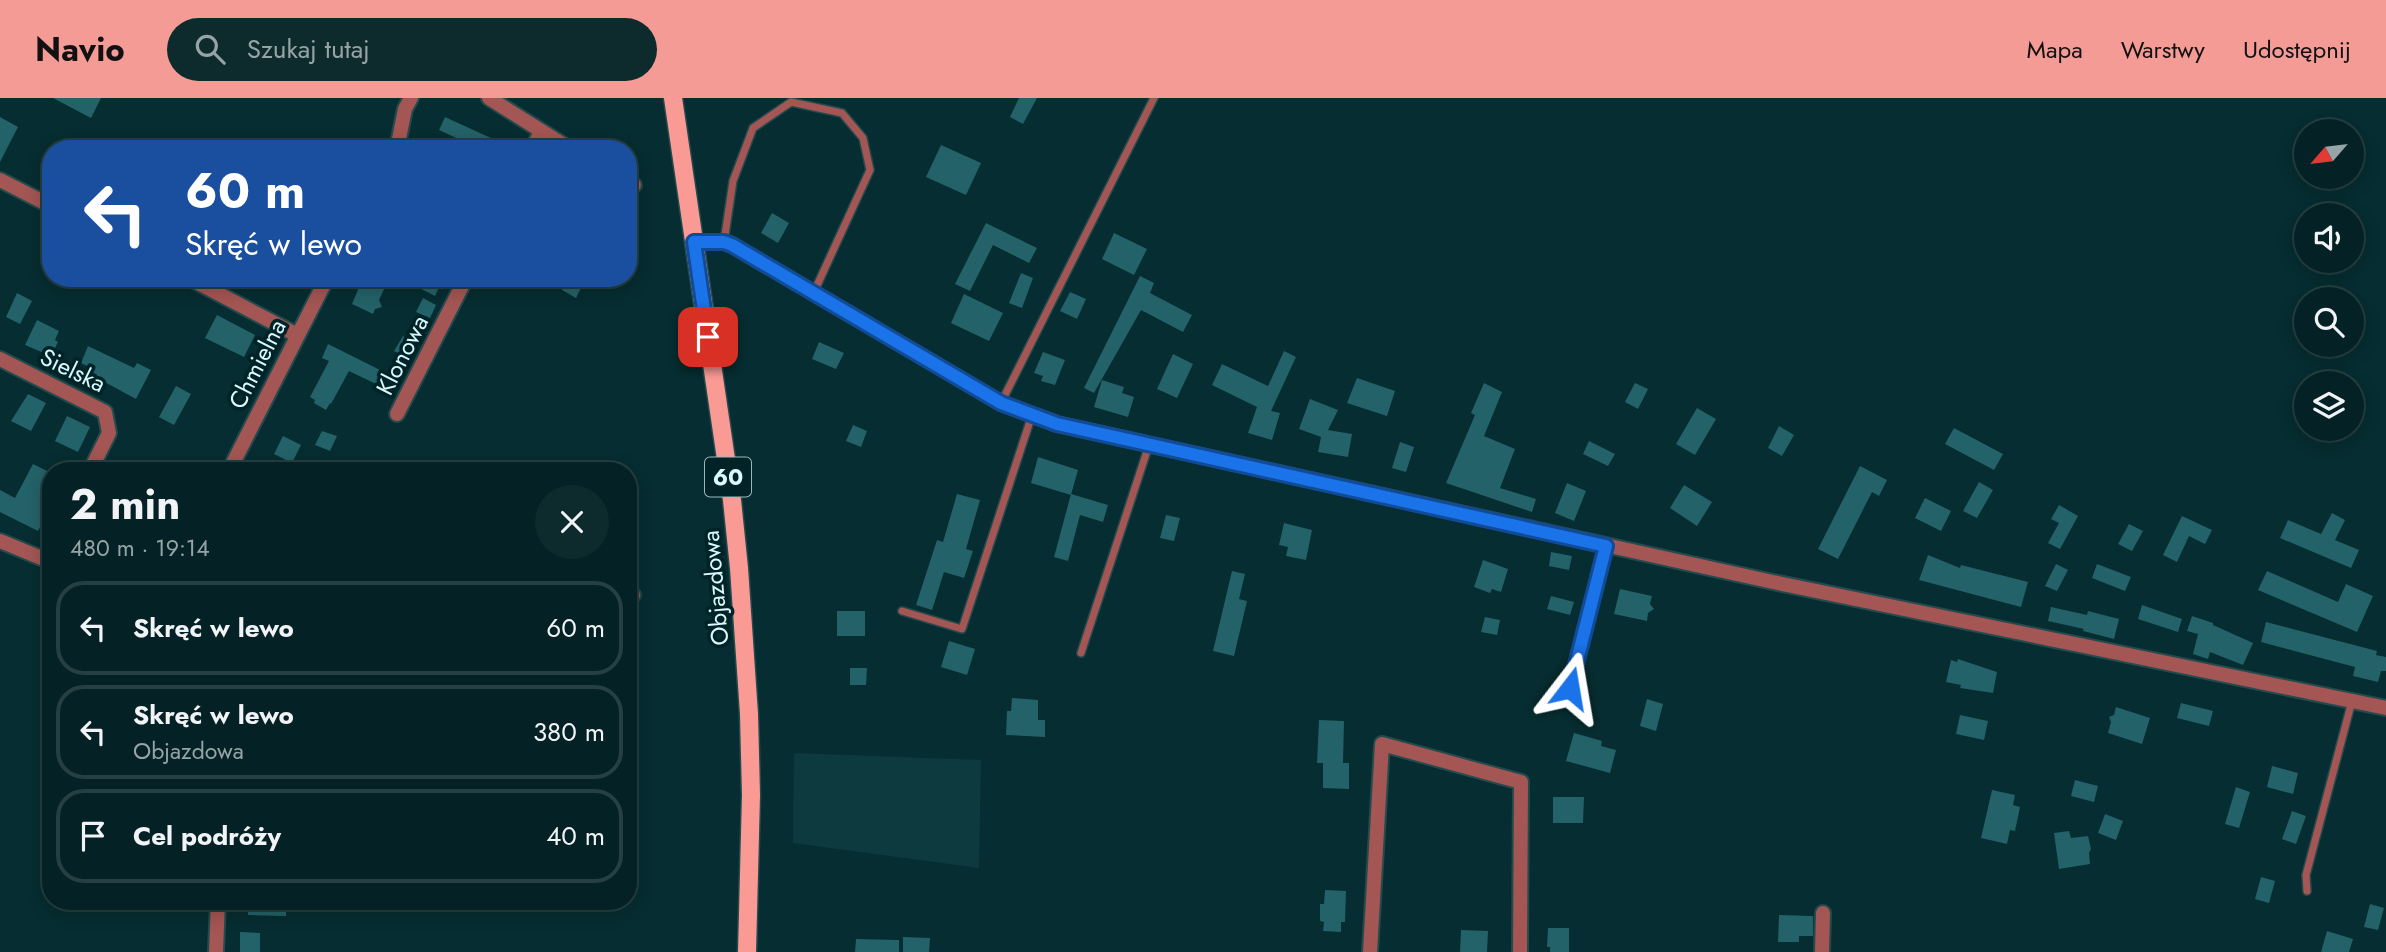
<!DOCTYPE html>
<html lang="pl">
<head>
<meta charset="utf-8">
<style>
  body { margin:0; font-family:Jost,sans-serif; background:#0d2a2d; color:#f1f3f6; height:100vh; display:flex; flex-direction:column; font-size:26px; white-space:nowrap }
  * { box-sizing:border-box; margin:0 }
  p { font-size:23px; color:#97a4a7 }
  .icon { flex:none; width:38px; height:38px; fill:none; stroke:currentColor; stroke-width:2; stroke-linecap:round; stroke-linejoin:round }
  .map { position:relative; flex:1; overflow:hidden }
  .details { position:absolute; left:42px; top:364px; width:595px; height:448px; display:flex; flex-direction:column; background:#042225; border-radius:28px; box-shadow:0 4px 18px #0003,0 0 0 2px #253f42 }
  .details>* { flex:none }
  .banner { position:absolute; left:42px; top:42px; width:595px; height:147px; border-radius:28px; box-shadow:0 4px 18px #0003,0 0 0 2px #253f42; background:#1a4fa0; color:#fff; overflow:hidden }
  .needle { width:46px; rotate:242deg }
  .tools { position:absolute; left:2294px; top:21px; display:grid; gap:14px }
  .tools a { display:grid; place-items:center; width:70px; height:70px; border-radius:50%; background:#042225; box-shadow:0 4px 18px #0003,0 0 0 2px #253f42; font-size:35px }
  .pin { position:absolute; display:grid; place-items:center; width:60px; height:60px; color:#fff; margin:-30px; border-radius:14px; box-shadow:0 4px 10px #0006 }
  .me { position:absolute; width:77px; margin:-38px; rotate:14deg; stroke-linejoin:round; filter:drop-shadow(0 0 5px #0008) }
  .turn { display:flex; align-items:center; gap:24px; height:147px; padding:0 28px; font-size:32px }
  .turn .icon { width:91px; height:91px; stroke-width:2.5 }
  .turn b { display:block; font-size:49px; line-height:60px }
  .round { display:grid; place-items:center; flex:none; width:74px; height:74px; border-radius:37px; background:#0d2a2d }
  .summary { display:flex; align-items:center; justify-content:space-between; height:119px; padding:0 28px }
  h1 { font-size:42px; font-weight:700; line-height:52px }
  ul { padding:0; list-style:none }
  li { display:flex; align-items:center; gap:21px; height:94px; margin:0 14px 10px; padding:0 14px; border:4px solid #253f42; border-radius:28px }
  li div { flex:1 }
  li b { display:block; font-size:26px }
  li em { font-style:normal }
  header { display:flex; align-items:center; gap:42px; box-sizing:border-box; height:98px; padding:0 35px; background:#f59b96; color:#111 }
  header strong { font-size:33px }
  nav { display:flex; gap:38px; margin-inline-start:auto; font-size:24px }
  .search { width:490px; height:63px; background:#0d2a2d; display:flex; align-items:center; gap:18px; box-sizing:border-box; padding:0 24px; border-radius:38px; color:#97a4a7; font-size:26px }
  .map>svg:first-child { display:block }
</style>
</head>
<body>
<header>
<strong>Navio</strong>
<div class="search"><svg class="icon" aria-label="search" viewBox="0 0 24 24"><circle cx="10" cy="10" r="6"/><path d="M15 15l6 6"/></svg>Szukaj tutaj</div>
<nav><a>Mapa</a><a>Warstwy</a><a>Udostępnij</a></nav>
</header>
<div class="map">
<svg width="2386" height="854" viewBox="0 0 2386 854">
  <rect width="100%" height="100%" fill="#062d31"/>
  <polygon fill="#0d3a3e" points="794,655 981,662 979,770 793,745"/>
  <g fill="#236268">
    <polygon points="53,0 101,0 91,20"/>
    <polygon points="1019,0 1037,0 1023,26 1010,19"/>
    <polygon points="0,19 18,29 0,64"/>
    <polygon points="445,19 515,51 480,51 439,32"/>
    <polygon points="941,47 981,65 966,97 926,79"/>
    <polygon points="772,115 789,125 778,145 761,135"/>
    <polygon points="986,125 1037,150 1029,165 993,147 970,193 955,186"/>
    <polygon points="1114,135 1147,151 1134,177 1102,161"/>
    <polygon points="1021,175 1033,180 1022,210 1009,205"/>
    <polygon points="1140,178 1154,185 1150,195 1192,217 1183,234 1141,212 1094,295 1084,290"/>
    <polygon points="400,180 443,180 435,198"/>
    <polygon points="568,180 586,180 576,200 562,192"/>
    <polygon points="370,182 385,189 379,202 382,209 375,211 373,216 352,206 360,187 366,190"/>
    <polygon points="1070,194 1086,201 1077,221 1060,213"/>
    <polygon points="17,195 32,203 20,226 6,219"/>
    <polygon points="964,196 1003,215 989,243 951,225"/>
    <polygon points="423,200 436,207 430,220 416,214"/>
    <polygon points="217,217 255,237 244,259 205,240"/>
    <polygon points="37,222 59,233 55,242 58,244 51,258 25,247"/>
    <polygon points="403,238 414,245 407,260 394,253"/>
    <polygon points="819,244 844,255 836,271 812,261"/>
    <polygon points="328,246 382,273 376,286 349,273 331,306 330,305 326,312 314,305 315,302 310,299 329,263 322,260"/>
    <polygon points="88,248 134,270 137,265 151,272 136,301 88,275 91,270 81,265"/>
    <polygon points="1284,253 1296,259 1271,313 1280,315 1272,342 1248,335 1257,309 1212,287 1222,266 1268,288"/>
    <polygon points="1043,254 1065,262 1055,287 1041,283 1043,278 1034,275"/>
    <polygon points="1173,256 1193,266 1177,300 1157,291"/>
    <polygon points="1357,280 1395,293 1387,318 1347,305"/>
    <polygon points="1102,282 1124,289 1122,295 1134,299 1128,319 1094,309"/>
    <polygon points="1484,285 1502,294 1484,338 1515,351 1500,390 1536,401 1532,414 1446,385 1475,317 1471,315"/>
    <polygon points="1635,285 1648,291 1638,311 1625,304"/>
    <polygon points="176,288 191,296 174,327 159,319"/>
    <polygon points="28,296 46,305 31,333 11,323"/>
    <polygon points="1310,301 1338,312 1328,332 1352,336 1348,359 1318,354 1321,339 1299,331"/>
    <polygon points="1697,310 1716,321 1695,357 1676,346"/>
    <polygon points="67,318 90,329 78,354 55,343"/>
    <polygon points="853,327 867,333 861,349 846,343"/>
    <polygon points="1779,328 1794,337 1782,358 1768,350"/>
    <polygon points="1954,330 2003,356 1994,372 1945,346"/>
    <polygon points="322,333 337,338 330,353 315,347"/>
    <polygon points="283,338 301,347 292,365 274,356"/>
    <polygon points="1589,343 1615,356 1608,368 1583,356"/>
    <polygon points="1400,344 1414,349 1406,374 1392,370"/>
    <polygon points="1038,359 1078,372 1071,397 1031,385"/>
    <polygon points="33,366 51,375 51,408 38,433 0,414 0,392 15,400"/>
    <polygon points="1860,368 1887,382 1879,398 1872,394 1838,461 1818,451"/>
    <polygon points="1979,384 1993,392 1977,420 1963,413"/>
    <polygon points="1567,385 1586,393 1574,423 1555,415"/>
    <polygon points="1684,387 1712,404 1697,428 1670,410"/>
    <polygon points="957,396 980,402 966,451 973,453 964,480 944,474 932,512 916,507 937,442 943,444"/>
    <polygon points="1071,396 1108,407 1103,424 1080,417 1068,463 1054,459"/>
    <polygon points="1925,400 1951,413 1941,433 1915,420"/>
    <polygon points="2059,407 2078,418 2060,451 2048,445 2059,425 2051,421"/>
    <polygon points="2332,415 2345,422 2335,442 2359,452 2351,470 2280,440 2288,422 2321,436"/>
    <polygon points="1166,417 1180,420 1174,443 1160,440"/>
    <polygon points="2182,418 2212,432 2205,446 2189,438 2177,464 2163,457"/>
    <polygon points="1284,425 1312,432 1306,462 1286,458 1288,449 1279,447"/>
    <polygon points="2129,426 2143,433 2132,453 2118,446"/>
    <polygon points="1551,454 1572,458 1569,472 1549,468"/>
    <polygon points="1928,457 1960,470 1961,467 2028,484 2021,509 1919,482"/>
    <polygon points="1483,462 1508,471 1501,494 1492,491 1490,495 1474,489"/>
    <polygon points="2056,466 2068,472 2057,493 2045,488"/>
    <polygon points="2097,466 2131,479 2125,493 2092,480"/>
    <polygon points="1232,473 1245,476 1239,501 1247,503 1234,558 1213,553"/>
    <polygon points="2267,473 2338,504 2346,486 2373,498 2357,534 2258,492"/>
    <polygon points="1620,491 1652,498 1650,506 1654,511 1648,515 1647,523 1614,516"/>
    <polygon points="1551,498 1574,504 1570,517 1547,511"/>
    <polygon points="2142,507 2182,521 2178,534 2138,521"/>
    <polygon points="2051,509 2087,517 2088,513 2119,521 2114,541 2083,533 2084,531 2048,523"/>
    <rect x="837" y="513" width="28" height="25"/>
    <polygon points="2192,518 2213,525 2213,527 2253,545 2243,567 2210,554 2208,561 2193,556 2198,536 2187,533"/>
    <polygon points="1485,519 1500,522 1497,537 1481,534"/>
    <polygon points="2266,524 2377,553 2376,557 2386,559 2386,573 2381,573 2378,584 2353,578 2355,569 2261,544"/>
    <polygon points="949,543 975,551 967,577 941,569"/>
    <polygon points="1958,561 1997,574 1993,595 1960,590 1961,587 1946,584 1951,562 1957,564"/>
    <polygon points="850,570 867,570 866,587 850,587"/>
    <polygon points="1012,600 1038,602 1038,622 1045,622 1045,639 1006,637 1007,613 1011,613"/>
    <polygon points="1647,601 1663,606 1656,633 1640,628"/>
    <polygon points="2181,605 2213,613 2209,628 2177,620"/>
    <polygon points="2116,609 2150,620 2142,646 2108,635 2111,624 2109,619 2114,617"/>
    <polygon points="1960,617 1988,623 1984,642 1956,636"/>
    <polygon points="1319,622 1344,623 1343,665 1349,665 1349,691 1323,690 1323,665 1317,665"/>
    <polygon points="1574,635 1602,643 1601,648 1616,652 1610,675 1566,663"/>
    <polygon points="2272,668 2298,675 2293,696 2267,689"/>
    <polygon points="2075,682 2098,688 2094,704 2071,698"/>
    <polygon points="2236,689 2250,694 2239,730 2225,726"/>
    <polygon points="1992,692 2015,697 2013,707 2020,709 2015,733 2010,732 2007,746 1981,740"/>
    <polygon points="1553,699 1584,699 1583,725 1553,725"/>
    <polygon points="2292,713 2306,718 2296,746 2282,741"/>
    <polygon points="2105,716 2123,723 2116,742 2098,735"/>
    <polygon points="2069,733 2071,740 2088,738 2091,751 2089,755 2090,766 2059,771 2054,735"/>
    <polygon points="2261,779 2275,783 2269,805 2255,801"/>
    <polygon points="1325,792 1346,793 1345,824 1341,824 1341,834 1323,833 1324,824 1320,823 1320,806 1324,806"/>
    <polygon points="248,803 286,803 286,818 248,817"/>
    <polygon points="2370,806 2384,810 2378,832 2364,829"/>
    <polygon points="1779,817 1813,818 1813,838 1799,838 1799,844 1778,844"/>
    <polygon points="1548,830 1569,830 1569,854 1550,854 1550,849 1547,849"/>
    <polygon points="1461,832 1488,833 1487,854 1460,854"/>
    <polygon points="2327,833 2353,841 2349,854 2321,854"/>
    <polygon points="240,834 260,835 260,854 240,854"/>
    <polygon points="903,839 930,840 929,854 903,854"/>
    <polygon points="856,841 899,842 899,854 855,854"/>
  </g>
  <g fill="none" stroke-linecap="round" stroke-linejoin="round">
    <defs>
      <g id="lane">
        <polyline points="724,144 733,83 753,30 791,4 842,15 863,40 870,72 814,194"/>
        <polyline points="1001,305 1154,0"/>
        <polyline points="902,513 962,531 1032,317"/>
        <polyline points="1081,555 1149,347"/>
        <polyline points="1570,590 1606,448"/>
        <polyline points="2307,793 2306,777 2352,603"/>
      </g>
      <g id="street">
        <polyline points="489,0 570,51"/>
        <polyline points="397,51 405,11 411,0"/>
        <polyline points="532,51 541,34"/>
        <polyline points="0,82 51,108"/>
        <polyline points="628,84 634,87"/>
        <polyline points="694,144 724,144 732,147 1001,305 1057,326 1773,484 2386,610"/>
        <polyline points="189,180 297,237"/>
        <polyline points="0,261 105,314 109,335 90,373"/>
        <polyline points="397,316 466,180"/>
        <polyline points="229,373 327,180"/>
        <polyline points="0,443 51,464"/>
        <polyline points="628,497 633,497"/>
        <polyline points="216,854 218,803"/>
        <polyline points="1370,854 1382,646 1521,684 1520,854"/>
        <polyline points="1822,854 1823,815"/>
      </g>
      <polyline id="primary" points="673,0 732,402 739,470 749,616 751,697 747,854"/>
    </defs>
    <use href="#lane" stroke="#244a4d" stroke-width="10"/>
    <use href="#street" stroke="#244a4d" stroke-width="18"/>
    <use href="#primary" stroke="#244a4d" stroke-width="21"/>
    <use href="#lane" stroke="#a35653" stroke-width="7"/>
    <use href="#street" stroke="#a35653" stroke-width="14"/>
    <use href="#primary" stroke="#fa9a95" stroke-width="18"/>
  </g>
  <g fill="none" stroke-linecap="round" stroke-linejoin="round">
    <defs>
      <polyline id="route" points="708,239 694,144 724,144 732,147 1001,305 1057,326 1606,448 1570,590"/>
    </defs>
    <use href="#route" stroke="#114b97" stroke-width="18"/>
    <use href="#route" stroke="#1a73e8" stroke-width="12"/>
  </g>
  <g text-anchor="middle" dominant-baseline="central" stroke-width="7" stroke-linejoin="round" paint-order="stroke">
    <rect fill="#002327" stroke="#99b9bc" stroke-width="2" x="705" y="359.5" width="46" height="39" rx="5"/>
    <g font-size="23" font-weight="bold" fill="#dbf9fc">
      <text x="728" y="379">60</text>
    </g>
    <g font-size="24" fill="#dbf9fc" stroke="#002327">
      <text transform="translate(402 257) rotate(-63)">Klonowa</text>
      <text transform="translate(257 266) rotate(-63)">Chmielna</text>
      <text transform="translate(73 272) rotate(26)">Sielska</text>
      <text transform="translate(715 490) rotate(-95)">Objazdowa</text>
    </g>
  </g>
</svg>
<div class="tools">
<a><svg class="needle" viewBox="-14 -14 28 28"><path d="M0-13l5 13h-10z" fill="#e53935"/><path d="M0 13l5-13h-10z" fill="#97a4a7"/></svg></a>
<a><svg class="icon" aria-label="sound" viewBox="0 0 24 24"><path d="M4 9h4l5-4v14l-5-4H4zM17 9q2 3 0 6"/></svg></a>
<a><svg class="icon" aria-label="search" viewBox="0 0 24 24"><circle cx="10" cy="10" r="6"/><path d="M15 15l6 6"/></svg></a>
<a><svg class="icon" aria-label="layers" viewBox="0 0 24 24"><path d="M12 4l9 5-9 5-9-5zM3 14l9 5 9-5"/></svg></a>
</div>
<div class="pin" style="left:708px;top:239px;background:#d93025"><svg class="icon" aria-label="arrive" viewBox="0 0 24 24"><path d="M6 21V4h12l-3 4 3 4H6"/></svg></div>
<svg class="me" style="left:1570px;top:590px" viewBox="-20 -20 40 40"><path d="M0-17L14 15 0 8-14 15z" fill="#1a73e8" stroke="#fff" stroke-width="4"/></svg>
<div class="banner">
<div class="turn"><svg class="icon" aria-label="left" viewBox="0 0 24 24"><path d="M17 20v-9H6M10 6l-5 5 5 5"/></svg><div><b>60 m</b>Skręć w lewo</div></div>
</div>
<section class="details">
<div class="summary"><div><h1>2 min</h1><p>480 m · 19:14</p></div><a class="round"><svg class="icon" aria-label="close" viewBox="0 0 24 24"><path d="M6 6l12 12M18 6L6 18"/></svg></a></div>
<ul>
<li><svg class="icon" aria-label="left" viewBox="0 0 24 24"><path d="M17 20v-9H6M10 6l-5 5 5 5"/></svg><div><b>Skręć w lewo</b></div><em>60 m</em></li>
<li><svg class="icon" aria-label="left" viewBox="0 0 24 24"><path d="M17 20v-9H6M10 6l-5 5 5 5"/></svg><div><b>Skręć w lewo</b><p>Objazdowa</p></div><em>380 m</em></li>
<li><svg class="icon" aria-label="arrive" viewBox="0 0 24 24"><path d="M6 21V4h12l-3 4 3 4H6"/></svg><div><b>Cel podróży</b></div><em>40 m</em></li>
</ul>
</section>
</div>
</body>
</html>
